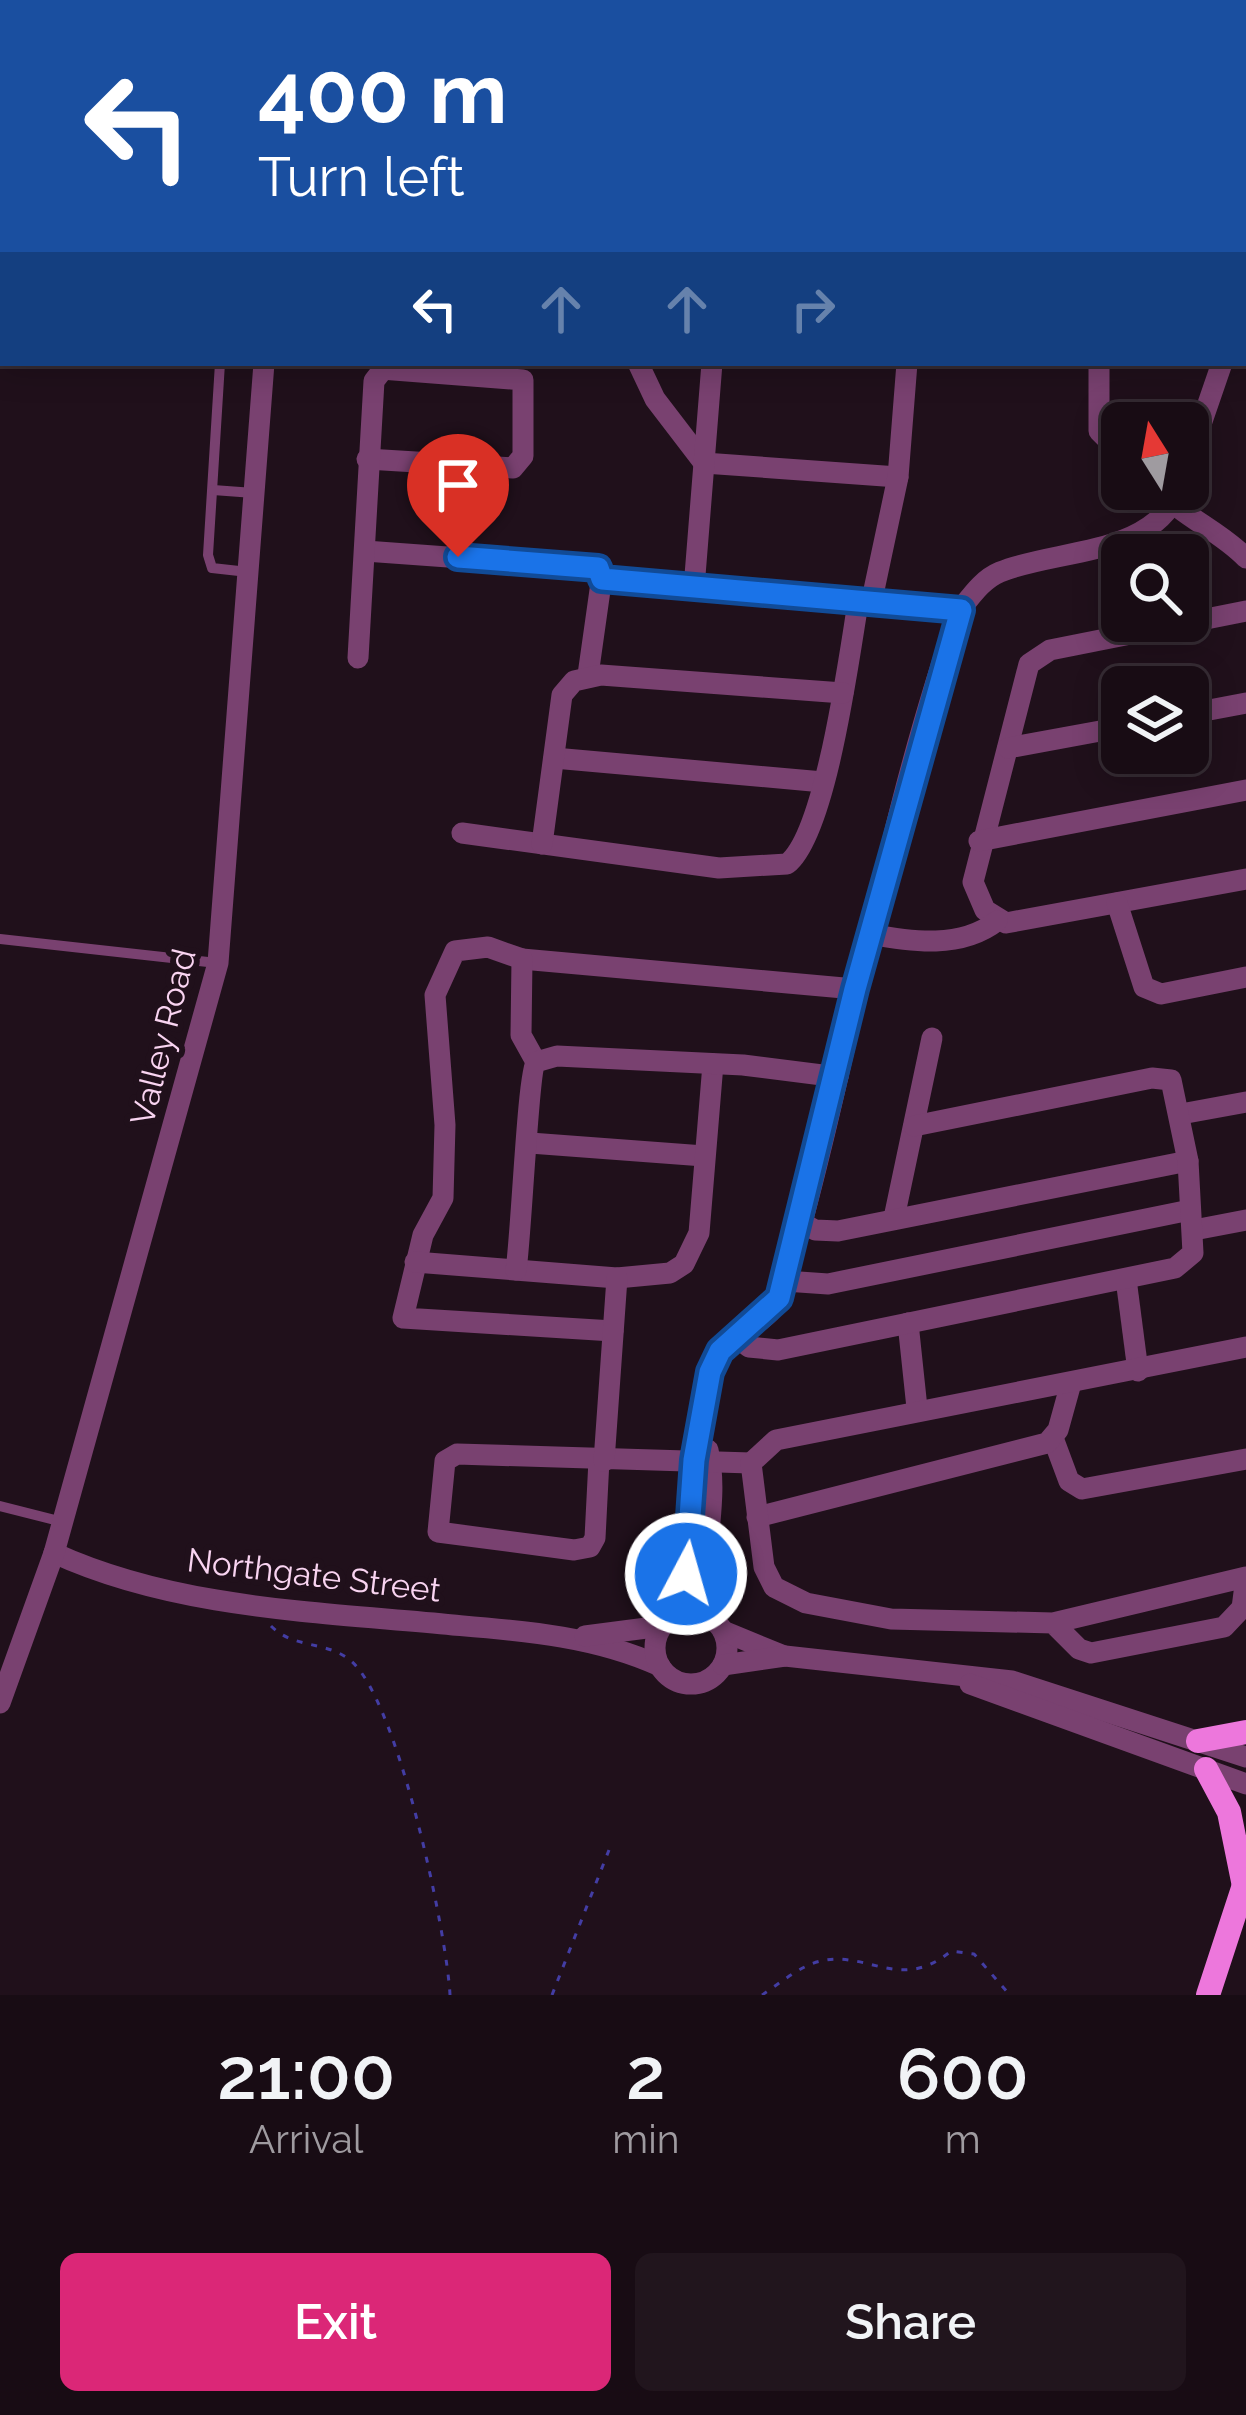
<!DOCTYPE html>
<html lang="en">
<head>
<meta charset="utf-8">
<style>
  body { margin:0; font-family:Raleway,sans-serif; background:#21151d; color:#f1f3f6; height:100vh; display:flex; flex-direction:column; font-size:45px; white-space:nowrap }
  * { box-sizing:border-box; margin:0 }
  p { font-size:39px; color:#9f9ba0 }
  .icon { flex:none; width:66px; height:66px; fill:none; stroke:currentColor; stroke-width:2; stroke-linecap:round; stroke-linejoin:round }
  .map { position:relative; height:1995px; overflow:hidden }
  .sheet { display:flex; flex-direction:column; background:#180c14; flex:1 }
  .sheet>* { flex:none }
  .top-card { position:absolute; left:0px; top:0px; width:1248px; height:366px; box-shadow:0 6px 30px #0003,0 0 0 3px #362c34; background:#1a4fa0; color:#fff; overflow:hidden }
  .needle { width:78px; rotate:349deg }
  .controls { position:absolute; left:1101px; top:402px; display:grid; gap:24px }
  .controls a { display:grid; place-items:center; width:108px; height:108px; border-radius:18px; background:#180c14; box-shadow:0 6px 30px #0003,0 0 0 3px #362c34; font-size:60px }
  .pin { position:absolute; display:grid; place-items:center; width:102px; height:102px; color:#fff; margin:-123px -51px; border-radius:50% 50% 50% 0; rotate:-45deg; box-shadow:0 0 12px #0007 }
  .pin .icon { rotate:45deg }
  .me { position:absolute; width:132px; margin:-66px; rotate:6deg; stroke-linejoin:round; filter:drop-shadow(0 0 9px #0008) }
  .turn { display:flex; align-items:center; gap:42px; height:252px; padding:0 60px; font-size:54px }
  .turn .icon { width:156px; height:156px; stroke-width:2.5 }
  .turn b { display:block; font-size:84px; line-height:102px }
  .lanes { display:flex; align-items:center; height:114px; padding:0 60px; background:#0003; justify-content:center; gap:60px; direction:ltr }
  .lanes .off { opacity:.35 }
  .eta { display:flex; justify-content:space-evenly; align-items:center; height:204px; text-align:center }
  .eta b { font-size:72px; font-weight:600; line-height:84px }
  .button { display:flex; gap:24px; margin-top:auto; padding:24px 60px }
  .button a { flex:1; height:138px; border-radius:18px; background:#db2777; color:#fff; font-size:48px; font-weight:600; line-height:138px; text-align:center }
  .button a+a { background:#21151d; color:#f1f3f6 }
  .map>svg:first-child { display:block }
</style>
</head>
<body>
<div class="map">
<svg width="1246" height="1995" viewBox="0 0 1246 1995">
  <rect width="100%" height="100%" fill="#20101b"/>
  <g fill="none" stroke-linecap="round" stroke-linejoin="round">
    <g stroke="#433da4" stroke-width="3" stroke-dasharray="6 9" stroke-linecap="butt">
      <path d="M271 1626C293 1648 321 1641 346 1657 396 1687 447 1934 450 1995"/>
      <polyline points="552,1995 609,1850"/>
      <path d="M762 1995C779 1984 801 1965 821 1961 867 1950 901 1993 951 1951L974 1954 1010 1995"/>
    </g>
    <g stroke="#794170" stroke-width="10">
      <polyline points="220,363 208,555 212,568 248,572"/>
      <polyline points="213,490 254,493"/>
      <polyline points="0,939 217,963"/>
      <polyline points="0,1506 63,1522"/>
    </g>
    <g stroke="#794170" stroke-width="21">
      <polyline points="299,3 299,0"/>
      <polyline points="986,3 988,0"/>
      <polyline points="638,363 655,399 704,463 898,477"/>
      <polyline points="1099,363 1099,431 1122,454"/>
      <polyline points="367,459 513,468 523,456 523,380 381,369"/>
      <polyline points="1188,462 1222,363"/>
      <path d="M1159 489C1182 517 1219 530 1246 558"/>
      <polyline points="365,551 598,568 602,576 588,675"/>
      <polyline points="601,579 960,610"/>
      <polyline points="694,588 712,363"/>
      <polyline points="871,604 898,477 907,363"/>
      <polyline points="1246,611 1050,650 1029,664 973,882 985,910 1006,923 1246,879"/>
      <polyline points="358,658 374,381 388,363"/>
      <polyline points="1188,714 1246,703"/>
      <polyline points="1008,748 1122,727"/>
      <polyline points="554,758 823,782"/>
      <path d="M462 833 719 868 787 864C826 834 849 657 858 603"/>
      <polyline points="979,841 1246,790"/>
      <polyline points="542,844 562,695 574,681 601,675 843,693"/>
      <polyline points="1117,903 1144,987 1161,994 1246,977"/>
      <path d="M870 934C912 942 961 949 997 921"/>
      <polyline points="522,959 855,989"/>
      <polyline points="536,1062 521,1035 522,959 488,947 455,951 435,995 445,1125 443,1198 423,1235 403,1318 613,1331"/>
      <polyline points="1181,1114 1246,1102"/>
      <polyline points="530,1143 704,1156"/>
      <polyline points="894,1218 932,1038"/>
      <polyline points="801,1222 815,1230 838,1231 1188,1161"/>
      <polyline points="1194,1230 1246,1220"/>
      <polyline points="415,1262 617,1278 670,1273 684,1264 699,1233 713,1064"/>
      <path d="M516 1270C521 1239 528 1072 536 1062L557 1056 743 1065 838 1077"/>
      <polyline points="1126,1279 1138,1371"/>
      <polyline points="785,1281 828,1284 1190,1210"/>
      <polyline points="908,1323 917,1408"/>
      <polyline points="735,1336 749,1347 778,1350 1175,1268 1193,1253 1188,1161 1171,1080 1152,1078 914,1126"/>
      <polyline points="1053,1438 1069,1481 1082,1489 1246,1459"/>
      <path d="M708 1450C721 1506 696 1562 712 1619"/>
      <polyline points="599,1460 595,1538 590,1547 574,1550 438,1532 445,1461 457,1454 751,1463"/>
      <polyline points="604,1461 617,1278"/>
      <polyline points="757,1517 1047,1443 1058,1430 1071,1383"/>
      <path d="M54 1553C176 1609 320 1612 453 1625 524 1631 594 1636 660 1666"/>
      <circle cx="691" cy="1648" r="36"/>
      <path d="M671 1617C708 1542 688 1447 711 1367 719 1339 751 1332 770 1312 782 1299 786 1279 791 1262 852 1049 885 819 960 610 972 595 983 579 1000 572 1056 549 1155 556 1179 489"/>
      <polyline points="1053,1623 1079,1649 1091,1653 1224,1627 1242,1608 1246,1577 1053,1623 891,1619 806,1603 774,1587 764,1567 751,1463 776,1440 1246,1347"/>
      <polyline points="723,1631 784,1656"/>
      <polyline points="585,1636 662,1626"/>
      <polyline points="723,1665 785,1656 1012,1681 1246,1757"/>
      <polyline points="970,1684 1246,1784"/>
      <polyline points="0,1703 54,1553 218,963 264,363"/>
    </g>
    <g stroke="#794170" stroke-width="24">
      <polyline points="0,96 3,96"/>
      <polyline points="1245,203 1246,203"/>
      <polyline points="1245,267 1246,267"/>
    </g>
    <g stroke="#ed77dc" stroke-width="24">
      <polyline points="1198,1741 1246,1732"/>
      <polyline points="1206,1769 1229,1812 1244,1886"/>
      <polyline points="1208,1995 1246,1879"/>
    </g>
  </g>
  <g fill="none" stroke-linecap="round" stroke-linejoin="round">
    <defs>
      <polyline id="route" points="458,557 598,568 602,579 961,610 855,989 779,1298 720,1351 710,1372 694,1460 686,1574"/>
    </defs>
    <use href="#route" stroke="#114b97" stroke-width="30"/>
    <use href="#route" stroke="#1a73e8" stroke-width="21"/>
  </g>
  <g text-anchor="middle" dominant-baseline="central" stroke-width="12" stroke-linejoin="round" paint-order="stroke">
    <g font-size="33" fill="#f9d4f1" stroke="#20101b">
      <text transform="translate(163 1037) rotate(-76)">Valley Road</text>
      <text transform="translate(314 1575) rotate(7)">Northgate Street</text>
    </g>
  </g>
</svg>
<div class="controls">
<a><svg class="needle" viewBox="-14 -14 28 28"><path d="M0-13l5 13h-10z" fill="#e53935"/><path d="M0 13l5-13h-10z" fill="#9f9ba0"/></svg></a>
<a><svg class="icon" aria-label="search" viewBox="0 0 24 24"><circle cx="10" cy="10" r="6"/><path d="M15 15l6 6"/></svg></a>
<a><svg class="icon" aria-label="layers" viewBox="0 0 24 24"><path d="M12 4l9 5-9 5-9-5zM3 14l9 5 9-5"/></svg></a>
</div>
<div class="pin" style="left:458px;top:557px;background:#d93025"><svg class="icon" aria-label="arrive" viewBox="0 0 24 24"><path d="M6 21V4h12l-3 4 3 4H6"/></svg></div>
<svg class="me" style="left:686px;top:1574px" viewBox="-20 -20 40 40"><circle r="17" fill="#1a73e8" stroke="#fff" stroke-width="3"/><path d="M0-11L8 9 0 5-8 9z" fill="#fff"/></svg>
<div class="top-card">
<div class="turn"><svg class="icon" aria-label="left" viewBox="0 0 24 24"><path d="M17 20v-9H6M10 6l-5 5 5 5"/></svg><div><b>400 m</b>Turn left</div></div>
<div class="lanes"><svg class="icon" aria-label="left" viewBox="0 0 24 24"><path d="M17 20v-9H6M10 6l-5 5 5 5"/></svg><svg class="icon off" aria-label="ahead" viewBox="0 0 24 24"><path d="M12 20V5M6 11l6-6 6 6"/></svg><svg class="icon off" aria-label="ahead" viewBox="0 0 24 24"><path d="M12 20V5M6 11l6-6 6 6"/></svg><svg class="icon off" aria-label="right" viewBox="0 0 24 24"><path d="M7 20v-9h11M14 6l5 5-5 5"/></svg></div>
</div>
</div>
<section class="sheet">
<div class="eta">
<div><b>21:00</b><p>Arrival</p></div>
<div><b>2</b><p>min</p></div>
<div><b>600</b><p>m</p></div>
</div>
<div class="button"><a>Exit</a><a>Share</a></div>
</section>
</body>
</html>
